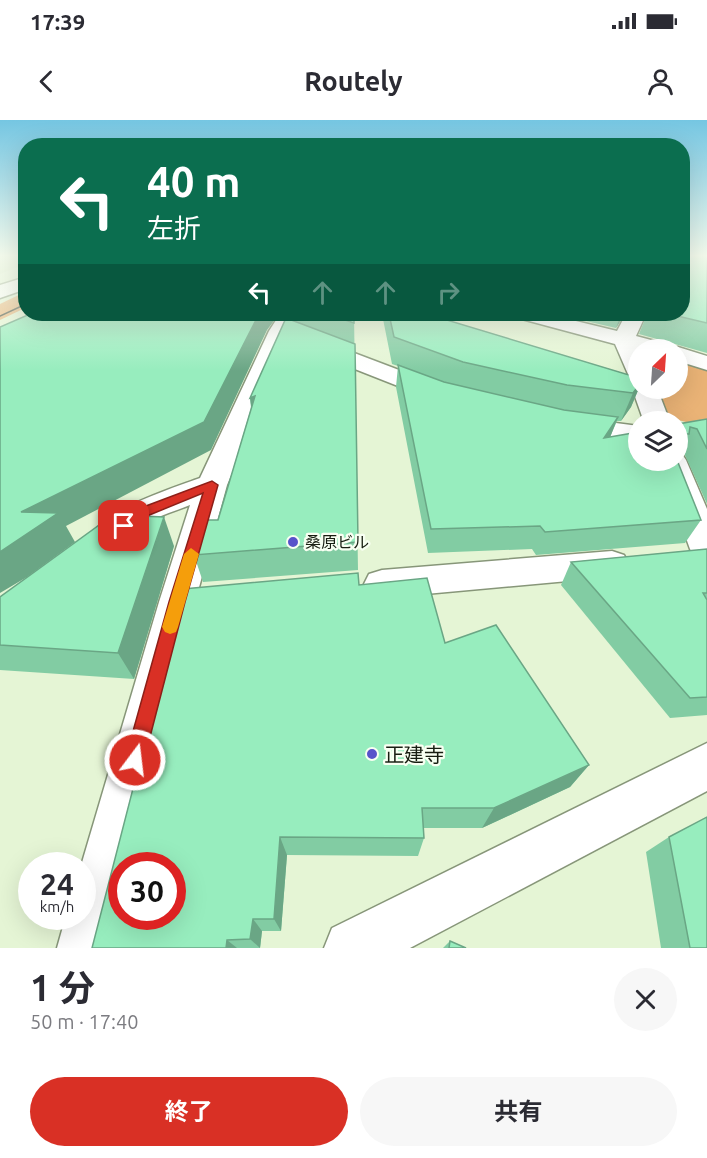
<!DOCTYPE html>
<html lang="ja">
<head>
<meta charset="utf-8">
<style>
  body { margin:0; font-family:Ubuntu,"Noto Sans JP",sans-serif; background:#f7f7f7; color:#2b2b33; height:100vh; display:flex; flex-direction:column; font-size:22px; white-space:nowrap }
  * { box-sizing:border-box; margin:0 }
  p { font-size:20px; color:#7c7c81 }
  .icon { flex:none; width:33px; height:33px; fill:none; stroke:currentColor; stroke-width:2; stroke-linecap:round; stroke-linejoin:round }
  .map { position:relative; height:828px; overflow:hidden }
  .drawer { display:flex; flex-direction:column; background:#fff; flex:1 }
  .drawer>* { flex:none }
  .guide { position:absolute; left:18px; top:18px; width:672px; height:183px; border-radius:24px; box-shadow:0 6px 24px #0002; background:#0b6e4f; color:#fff; overflow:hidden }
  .needle { width:39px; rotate:25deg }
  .tools { position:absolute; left:628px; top:219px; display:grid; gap:12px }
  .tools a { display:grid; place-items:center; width:60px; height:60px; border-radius:50%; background:#fff; box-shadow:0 6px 24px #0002; font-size:30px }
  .speed { position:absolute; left:18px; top:732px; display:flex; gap:12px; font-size:30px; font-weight:700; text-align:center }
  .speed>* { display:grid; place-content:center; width:78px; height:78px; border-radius:50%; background:#fff; box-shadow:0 6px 24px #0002; line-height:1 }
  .speed small { font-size:15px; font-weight:400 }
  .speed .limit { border:9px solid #d22; background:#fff; color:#111 }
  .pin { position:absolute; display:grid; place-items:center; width:51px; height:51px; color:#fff; margin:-26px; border-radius:12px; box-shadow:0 3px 9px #0006 }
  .me { position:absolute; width:66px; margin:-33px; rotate:15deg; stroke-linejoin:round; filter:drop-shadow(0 0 4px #0008) }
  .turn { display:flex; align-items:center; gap:21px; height:126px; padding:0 30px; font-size:27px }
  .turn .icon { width:78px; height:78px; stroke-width:2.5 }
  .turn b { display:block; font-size:42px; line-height:51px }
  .lanes { display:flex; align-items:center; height:57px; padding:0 30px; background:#0003; justify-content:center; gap:30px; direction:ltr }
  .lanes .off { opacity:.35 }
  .round { display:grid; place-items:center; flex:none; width:63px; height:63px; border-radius:32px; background:#f7f7f7 }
  .summary { display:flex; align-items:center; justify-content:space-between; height:102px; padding:0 30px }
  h1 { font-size:36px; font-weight:700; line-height:45px }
  .button { display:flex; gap:12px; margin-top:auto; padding:12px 30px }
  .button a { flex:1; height:69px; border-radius:36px; background:#d93025; color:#fff; font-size:24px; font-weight:700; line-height:69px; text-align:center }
  .button a+a { background:#f7f7f7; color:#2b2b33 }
  .status { display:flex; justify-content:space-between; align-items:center; height:42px; padding:0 30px; background:#fff; direction:ltr }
  .status svg { height:16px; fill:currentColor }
  header { display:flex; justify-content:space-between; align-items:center; height:78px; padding:0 30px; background:#fff; font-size:27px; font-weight:700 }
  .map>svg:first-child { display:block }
</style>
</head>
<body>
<div class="status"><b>17:39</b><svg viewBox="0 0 49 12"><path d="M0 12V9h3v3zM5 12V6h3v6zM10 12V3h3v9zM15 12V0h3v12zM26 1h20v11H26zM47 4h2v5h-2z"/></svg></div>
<header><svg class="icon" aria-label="back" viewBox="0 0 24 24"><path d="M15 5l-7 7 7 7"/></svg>Routely<svg class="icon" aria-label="person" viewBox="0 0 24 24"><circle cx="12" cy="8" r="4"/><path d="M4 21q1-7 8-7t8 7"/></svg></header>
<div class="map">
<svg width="707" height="828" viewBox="0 0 707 828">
  <rect width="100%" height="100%" fill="#e5f5d5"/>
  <polygon fill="#d8ebc4" points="0,135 25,135 25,144 0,154"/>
  <g fill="#eab376">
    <polygon points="25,172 25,188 0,200 0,184"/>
    <polygon points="678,241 707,250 707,299 690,303 670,298 656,269 678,268"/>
  </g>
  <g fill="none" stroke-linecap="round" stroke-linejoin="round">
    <defs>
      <g id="street">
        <path d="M280 194H300L291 211 227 365 195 482 133 746H122V793L113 828H57L66 796H82L81 746 159 482 190 385C179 390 166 393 155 399 131 412 120 441 90 432L85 423C104 389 165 371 200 358L269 211Z"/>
        <polygon points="515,194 547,194 617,211 626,194 646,194 636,216 670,225 672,229 678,227 707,236 707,250 678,241 678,230 639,230 639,268 657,268 670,302 644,302 632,268 636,263 631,261 615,224 518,198"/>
        <polygon points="312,217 449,269 453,274 449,279 440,282 431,279 304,229 301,224 304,219"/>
        <polygon points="569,297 639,306 639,322 560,311 556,305 560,299"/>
        <polygon points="678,332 682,334 686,340 707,389 707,442 695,438 690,429 658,340 678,340"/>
        <polygon points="612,431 624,435 629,444 624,453 612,457 382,478 369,474 364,464 369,454 382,450"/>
        <polygon points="707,623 707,671 410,828 324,828 332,808"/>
      </g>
      <polygon id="primary" points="26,157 26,169 0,178 0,165"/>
    </defs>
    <use href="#street" stroke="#879679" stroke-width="3"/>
    <use href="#primary" stroke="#879679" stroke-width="3"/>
    <use href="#street" fill="#fff" fill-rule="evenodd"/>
    <use href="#primary" fill="#fff" fill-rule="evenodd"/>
    <polyline stroke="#3c4435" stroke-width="1.5" points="0,196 26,184"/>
  </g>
  <g fill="#82cca3">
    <polygon points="707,135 707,233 639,214 647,194 682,194"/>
    <polygon points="294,194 427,194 639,258 639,268 631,287 621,301 617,301 610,317 701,400 685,423 536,435 532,429 428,433 396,267 398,246 392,244 382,194 354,196 358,450 203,462 194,435 218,400 251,288 250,278 295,202"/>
    <polygon points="556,194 625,194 616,208"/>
    <polygon points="707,299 707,384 684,333 680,331 678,334 678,304"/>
    <polygon points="174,426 134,559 0,550 0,477"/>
    <polygon points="707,429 707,595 670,598 561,465 571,442"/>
    <polygon points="359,465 445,523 589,645 570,667 482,708 424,708 424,718 418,736 287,735 281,811 262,811 260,828 92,828 144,625 142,622"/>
    <polygon points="669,717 707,828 661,828 646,732"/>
    <polygon points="450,821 466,828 443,828"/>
  </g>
  <g fill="#6aa685">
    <polygon points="259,194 279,194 267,210 211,330 66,406 75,422 27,457 0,473 0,432 21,392"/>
    <polygon points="354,194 382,194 354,196"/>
    <polygon points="621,194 625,194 616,208"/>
    <polygon points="639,265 639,268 631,287 621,301 633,273"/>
    <polygon points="255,276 254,306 250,278"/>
    <polygon points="618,297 609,320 604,318"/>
    <polygon points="164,397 174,426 134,559 118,533"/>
    <polygon points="589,645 570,667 482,708 494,688"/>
    <polygon points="280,717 287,735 281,811 274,799"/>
    <polygon points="253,799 262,811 260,828 250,819"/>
    <polygon points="227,820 237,828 226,828"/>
  </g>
  <g fill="#97edbe" stroke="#6aa685" stroke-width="1.5" fill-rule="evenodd">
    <polygon points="682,135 707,135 707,203 669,194 682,194"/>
    <polygon points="30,194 259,194 204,302 21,392 58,393 0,432 0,207"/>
    <polygon points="327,194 354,194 354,203"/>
    <polygon points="389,194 427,194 639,258 639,265 633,273 567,265 463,242 394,217"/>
    <polygon points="286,198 355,224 358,422 194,435 204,400 218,400 255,276 250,278"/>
    <polygon points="398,245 444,262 564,290 618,297 604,318 639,312 639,340 677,340 701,400 545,412 540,406 431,409"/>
    <polygon points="707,299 707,329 697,309 690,307 689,314 678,314 678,304"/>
    <polygon points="113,395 164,397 118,533 0,525 0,477"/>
    <polygon points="707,429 707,473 703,473 707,480 707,577 690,578 571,442"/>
    <path d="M358 453 359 465 427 458 445 523 496 505 589 645 494 688H422L424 718 280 717 274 799H253L250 819 227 820 226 828H92L145 622H142L183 469ZM122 746H172V796H122Z"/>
    <polygon points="707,697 707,828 690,828 669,717"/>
    <polygon points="450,821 466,828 449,828"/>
  </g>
  <linearGradient id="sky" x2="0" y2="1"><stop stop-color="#75c6e2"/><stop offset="0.54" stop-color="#f3faec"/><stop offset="1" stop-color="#f3faec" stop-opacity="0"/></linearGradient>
  <rect width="707" height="251" fill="url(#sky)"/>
  <polygon fill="#d93025" stroke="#8d1f18" stroke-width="1.5" points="212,361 218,365 185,482 144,640 142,647 135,650 128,647 125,640 169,482 203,373 147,396 124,411 118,406 138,389"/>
  <polygon fill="#f59e0b" points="191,428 199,434 178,507 176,512 170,514 165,512 162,507 184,434"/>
  <g fill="#5852ca" stroke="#f8fff2" stroke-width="2">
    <circle cx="293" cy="422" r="6"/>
    <circle cx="372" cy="634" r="6"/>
  </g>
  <g text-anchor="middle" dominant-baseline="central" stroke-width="4.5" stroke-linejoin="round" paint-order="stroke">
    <g font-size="16" fill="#181e12" stroke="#f8fff2" text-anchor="start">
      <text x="305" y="422">桑原ビル</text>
    </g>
    <g font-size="20" fill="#181e12" stroke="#f8fff2" text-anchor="start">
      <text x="384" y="634">正建寺</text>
    </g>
  </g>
</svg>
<div class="tools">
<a><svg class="needle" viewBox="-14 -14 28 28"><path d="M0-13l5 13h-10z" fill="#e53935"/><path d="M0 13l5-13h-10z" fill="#7c7c81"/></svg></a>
<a><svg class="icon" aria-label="layers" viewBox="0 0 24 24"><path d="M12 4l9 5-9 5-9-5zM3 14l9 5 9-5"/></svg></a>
</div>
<div class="speed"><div>24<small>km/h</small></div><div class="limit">30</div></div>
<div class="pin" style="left:124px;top:406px;background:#d93025"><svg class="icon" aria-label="arrive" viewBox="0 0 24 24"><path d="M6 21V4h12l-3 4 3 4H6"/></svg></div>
<svg class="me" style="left:135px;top:640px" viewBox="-20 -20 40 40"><circle r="17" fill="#d93025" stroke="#fff" stroke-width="3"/><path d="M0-11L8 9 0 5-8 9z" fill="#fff"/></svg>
<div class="guide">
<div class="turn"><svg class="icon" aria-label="left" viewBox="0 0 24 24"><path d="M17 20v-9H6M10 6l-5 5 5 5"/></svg><div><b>40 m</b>左折</div></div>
<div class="lanes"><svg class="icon" aria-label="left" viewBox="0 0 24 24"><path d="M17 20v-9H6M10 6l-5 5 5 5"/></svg><svg class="icon off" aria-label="ahead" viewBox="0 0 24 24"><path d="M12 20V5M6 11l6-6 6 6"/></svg><svg class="icon off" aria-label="ahead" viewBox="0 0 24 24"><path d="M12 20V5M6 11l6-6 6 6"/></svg><svg class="icon off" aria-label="right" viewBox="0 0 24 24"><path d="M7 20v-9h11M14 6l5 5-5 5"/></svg></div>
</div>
</div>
<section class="drawer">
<div class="summary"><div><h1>1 分</h1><p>50 m · 17:40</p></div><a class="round"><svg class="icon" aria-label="close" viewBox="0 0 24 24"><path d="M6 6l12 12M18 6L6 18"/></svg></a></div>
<div class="button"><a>終了</a><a>共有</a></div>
</section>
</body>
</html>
